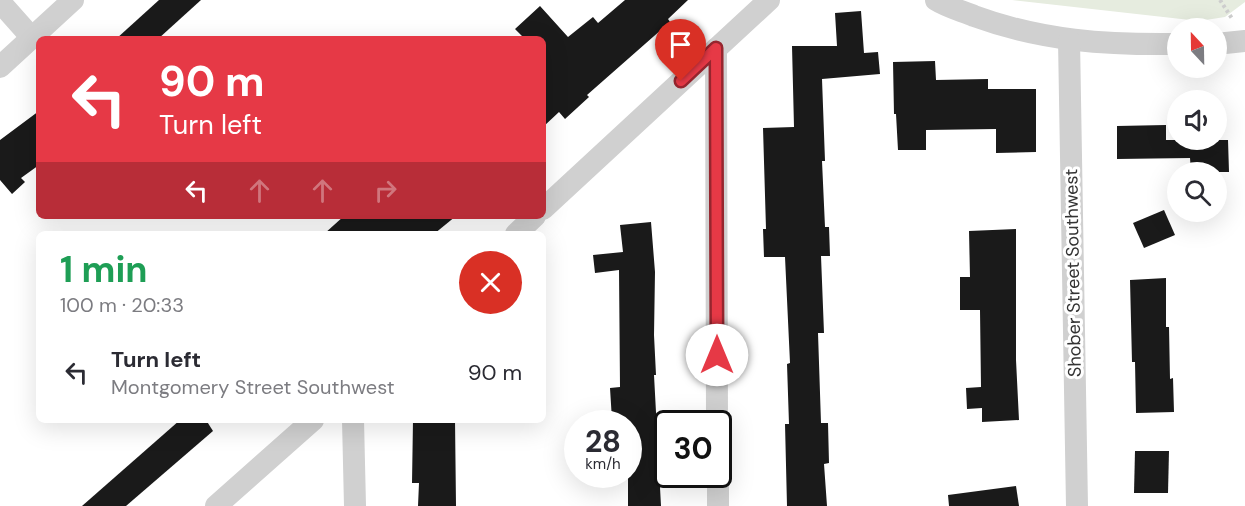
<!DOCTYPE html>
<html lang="en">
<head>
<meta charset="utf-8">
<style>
  body { margin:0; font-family:"DM Sans",sans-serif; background:#f7f7f7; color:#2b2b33; height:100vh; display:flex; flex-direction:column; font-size:22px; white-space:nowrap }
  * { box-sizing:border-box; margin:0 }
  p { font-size:20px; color:#7c7c81 }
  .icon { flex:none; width:33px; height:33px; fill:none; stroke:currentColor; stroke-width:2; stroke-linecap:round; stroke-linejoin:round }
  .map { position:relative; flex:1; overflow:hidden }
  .panel { position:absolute; left:36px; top:231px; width:510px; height:192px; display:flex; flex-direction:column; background:#fff; border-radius:9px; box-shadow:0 6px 24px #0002 }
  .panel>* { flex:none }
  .banner { position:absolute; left:36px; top:36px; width:510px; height:183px; border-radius:9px; box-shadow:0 6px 24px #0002; background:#e63946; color:#fff; overflow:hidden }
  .needle { width:39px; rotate:338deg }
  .controls { position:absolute; left:1167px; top:18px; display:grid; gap:12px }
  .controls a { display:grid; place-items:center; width:60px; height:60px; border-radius:50%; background:#fff; box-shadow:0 6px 24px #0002; font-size:30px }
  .speed { position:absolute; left:564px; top:410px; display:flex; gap:12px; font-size:30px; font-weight:700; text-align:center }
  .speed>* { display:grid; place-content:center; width:78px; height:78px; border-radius:50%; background:#fff; box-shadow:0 6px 24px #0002; line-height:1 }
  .speed small { font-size:15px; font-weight:400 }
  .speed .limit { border:3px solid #111; border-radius:9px; background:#fff; color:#111 }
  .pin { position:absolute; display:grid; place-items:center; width:51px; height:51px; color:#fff; margin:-62px -26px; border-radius:50% 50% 50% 0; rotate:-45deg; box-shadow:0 0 6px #0007 }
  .pin .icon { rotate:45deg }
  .me { position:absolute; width:66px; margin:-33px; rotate:0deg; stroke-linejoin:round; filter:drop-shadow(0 0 4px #0008) }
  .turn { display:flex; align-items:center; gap:21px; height:126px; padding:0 24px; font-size:27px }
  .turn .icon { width:78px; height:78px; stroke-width:2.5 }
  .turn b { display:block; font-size:42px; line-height:51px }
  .lanes { display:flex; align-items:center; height:57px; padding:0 24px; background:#0003; justify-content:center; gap:30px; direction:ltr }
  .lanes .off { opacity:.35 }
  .round { display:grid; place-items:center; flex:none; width:63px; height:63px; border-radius:32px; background:#f7f7f7 }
  .summary { display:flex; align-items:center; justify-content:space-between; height:102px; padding:0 24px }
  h1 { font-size:36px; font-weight:700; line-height:45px; color:#1e9e55 }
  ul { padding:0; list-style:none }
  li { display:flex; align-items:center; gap:18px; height:78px; padding:0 24px }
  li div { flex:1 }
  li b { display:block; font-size:22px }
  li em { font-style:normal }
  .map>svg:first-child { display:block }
</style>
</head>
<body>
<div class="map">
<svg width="1245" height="506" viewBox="0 0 1245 506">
  <rect width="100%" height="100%" fill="#fff"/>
  <polygon fill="#e6ecdf" points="1012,0 1245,0 1245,2 1225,17 1199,21"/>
  <g fill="#1a1a1a">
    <polygon points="159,0 201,0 158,39 116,39"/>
    <polygon points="625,0 688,0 668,19 670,22 587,95 589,97 565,119 559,112 543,127 543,39 525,39 515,29 540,6 568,37 593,17 598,23"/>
    <polygon points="861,11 864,53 878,52 880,74 822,79 825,161 822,161 825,227 829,227 830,256 821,256 824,333 818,333 821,423 828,423 829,463 824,464 827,506 787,506 785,424 789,424 787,364 790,363 785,257 764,257 763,229 766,229 763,128 794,127 792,46 837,46 835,13"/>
    <polygon points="935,61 936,80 988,79 988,89 1036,89 1036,152 996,153 996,129 926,130 926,150 898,150 896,114 894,114 893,62"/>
    <polygon points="39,111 39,165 21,178 25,182 12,194 0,180 0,140"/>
    <polygon points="1166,125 1166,140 1228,140 1229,172 1191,172 1190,158 1117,159 1117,126"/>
    <polygon points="1164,210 1175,235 1144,248 1133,223"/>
    <polygon points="344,216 456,216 434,234 324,234"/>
    <polygon points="651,222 655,272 654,335 656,375 654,375 661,506 628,506 628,420 612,420 610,388 620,387 619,270 595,273 593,255 623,252 620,225"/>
    <polygon points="1016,229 1016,360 1019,420 982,422 982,408 967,409 966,388 981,387 980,310 960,310 960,277 970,277 969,231"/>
    <polygon points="1166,278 1166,327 1169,327 1170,379 1173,378 1174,412 1136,413 1135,362 1132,362 1130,280"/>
    <polygon points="180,420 206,420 213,431 126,506 82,506"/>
    <polygon points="413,420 455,420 456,506 418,506 419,483 412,483"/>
    <polygon points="1135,451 1169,451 1168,493 1134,493"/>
    <polygon points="1016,486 1019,506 949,506 948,495"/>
  </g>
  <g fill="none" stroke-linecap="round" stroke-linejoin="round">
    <polyline stroke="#cdcdcd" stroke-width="4" stroke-dasharray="3 3" stroke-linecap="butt" points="1220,0 1233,20"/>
    <g stroke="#d0d0d0" stroke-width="22">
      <path d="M936 0C947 7 962 11 974 16 1042 41 1106 45 1178 44"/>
      <polyline points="0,2 32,38"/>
      <polyline points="1069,40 1077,506"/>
      <polyline points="1216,44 1245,41"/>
      <polyline points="716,49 717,423"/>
      <polyline points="0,67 73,0"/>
      <polyline points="543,209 769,0"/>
      <polyline points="516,234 535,216"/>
      <polyline points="353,420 355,506"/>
      <polyline points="718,474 718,506"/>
      <polyline points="216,506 313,420"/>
    </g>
  </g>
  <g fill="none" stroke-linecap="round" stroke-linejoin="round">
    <defs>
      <polyline id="route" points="681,81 716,48 717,355"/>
    </defs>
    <use href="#route" stroke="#96252e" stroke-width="15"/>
    <use href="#route" stroke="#e63946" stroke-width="10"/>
  </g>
  <g text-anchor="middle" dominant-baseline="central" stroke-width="6" stroke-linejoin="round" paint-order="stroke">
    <g font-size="18" fill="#333" stroke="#fff">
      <text transform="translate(1073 273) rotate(-91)">Shober Street Southwest</text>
    </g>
  </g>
</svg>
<div class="controls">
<a><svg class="needle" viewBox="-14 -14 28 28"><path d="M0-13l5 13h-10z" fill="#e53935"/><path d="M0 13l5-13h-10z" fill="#7c7c81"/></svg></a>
<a><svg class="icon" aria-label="sound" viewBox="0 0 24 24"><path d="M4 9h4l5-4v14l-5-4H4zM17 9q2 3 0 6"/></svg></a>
<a><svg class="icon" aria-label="search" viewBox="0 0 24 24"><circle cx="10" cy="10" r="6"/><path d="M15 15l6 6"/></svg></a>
</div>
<div class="speed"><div>28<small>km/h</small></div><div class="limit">30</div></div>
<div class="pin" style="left:681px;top:81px;background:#d93025"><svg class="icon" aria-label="arrive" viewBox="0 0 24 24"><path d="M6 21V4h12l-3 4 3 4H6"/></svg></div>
<svg class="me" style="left:717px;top:355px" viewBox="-20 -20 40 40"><circle r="19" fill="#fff"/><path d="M0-13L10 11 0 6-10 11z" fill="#e63946"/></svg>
<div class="banner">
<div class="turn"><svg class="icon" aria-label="left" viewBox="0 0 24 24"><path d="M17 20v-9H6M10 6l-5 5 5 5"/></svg><div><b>90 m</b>Turn left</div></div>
<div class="lanes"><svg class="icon" aria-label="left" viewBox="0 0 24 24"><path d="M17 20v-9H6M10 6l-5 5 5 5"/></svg><svg class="icon off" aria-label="ahead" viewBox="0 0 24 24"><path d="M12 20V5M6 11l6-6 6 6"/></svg><svg class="icon off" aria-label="ahead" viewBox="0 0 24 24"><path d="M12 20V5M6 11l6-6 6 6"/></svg><svg class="icon off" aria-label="right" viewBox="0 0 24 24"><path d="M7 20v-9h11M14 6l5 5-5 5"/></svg></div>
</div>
<section class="panel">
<div class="summary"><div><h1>1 min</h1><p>100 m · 20:33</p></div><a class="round" style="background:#d93025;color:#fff"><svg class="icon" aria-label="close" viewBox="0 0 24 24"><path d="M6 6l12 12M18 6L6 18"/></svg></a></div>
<ul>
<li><svg class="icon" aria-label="left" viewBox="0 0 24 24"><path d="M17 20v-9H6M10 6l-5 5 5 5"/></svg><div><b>Turn left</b><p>Montgomery Street Southwest</p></div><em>90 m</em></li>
</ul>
</section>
</div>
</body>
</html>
